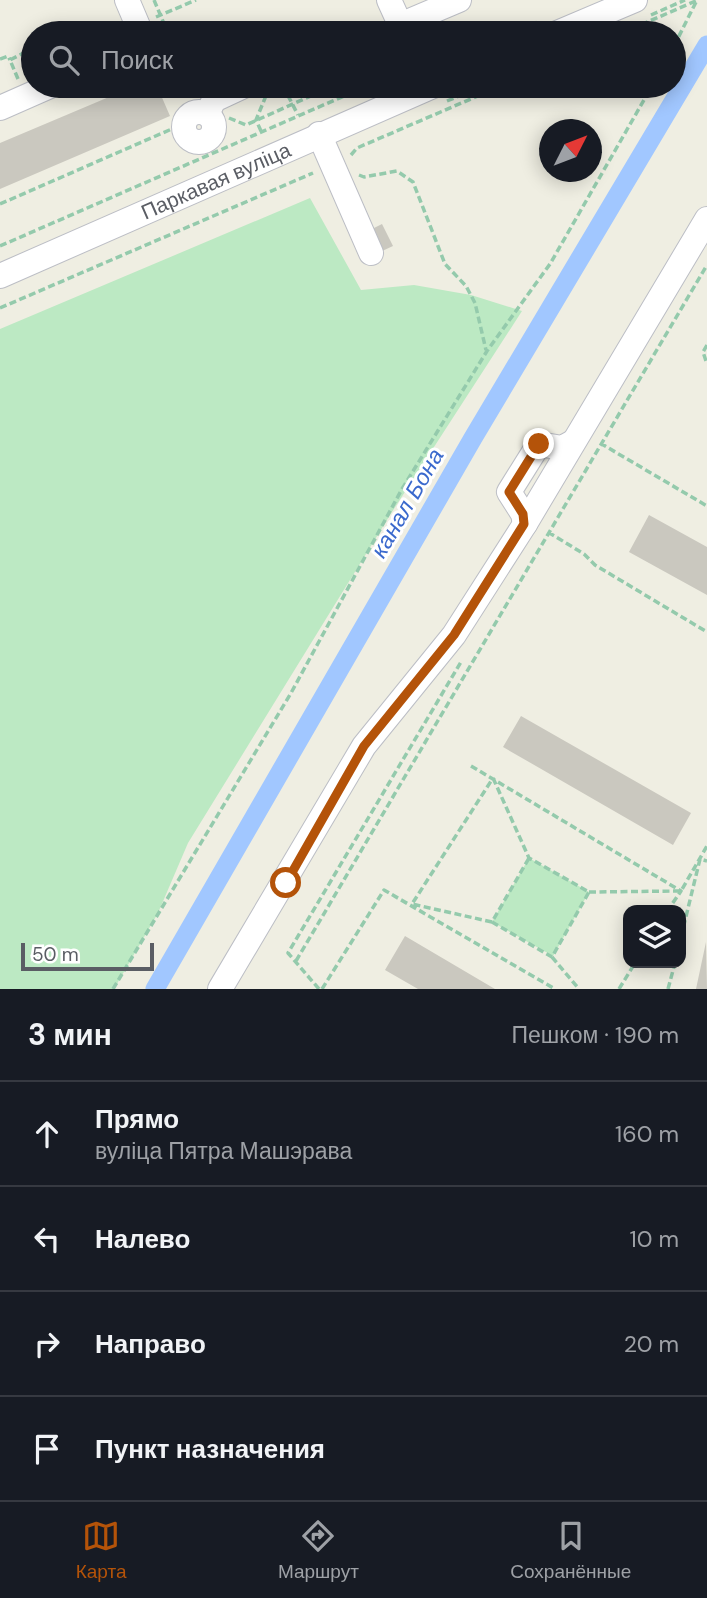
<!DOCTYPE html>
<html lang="ru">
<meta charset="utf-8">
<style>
body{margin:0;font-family:"DM Sans",sans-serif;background:#242831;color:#f1f3f6}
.controls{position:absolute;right:21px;bottom:21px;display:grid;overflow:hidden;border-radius:14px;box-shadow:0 4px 18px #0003}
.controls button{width:63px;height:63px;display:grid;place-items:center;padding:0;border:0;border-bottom:2px solid #363941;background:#171b24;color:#f1f3f6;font:35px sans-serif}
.compass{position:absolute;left:539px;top:119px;width:63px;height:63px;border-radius:50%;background:#171b24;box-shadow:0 4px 18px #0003;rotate:48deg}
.scale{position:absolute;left:21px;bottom:18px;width:133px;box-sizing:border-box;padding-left:7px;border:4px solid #5a5d64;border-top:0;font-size:19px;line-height:24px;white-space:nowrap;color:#5a5d64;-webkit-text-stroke:5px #fff;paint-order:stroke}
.stop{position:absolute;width:21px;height:21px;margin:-16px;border:5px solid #b45309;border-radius:50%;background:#fff}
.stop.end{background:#b45309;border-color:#fff;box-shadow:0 2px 7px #0008}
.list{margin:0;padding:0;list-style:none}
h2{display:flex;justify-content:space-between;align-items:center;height:91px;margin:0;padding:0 28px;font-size:30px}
h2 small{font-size:23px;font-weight:400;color:#9ea1a6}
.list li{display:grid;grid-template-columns:46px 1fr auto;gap:21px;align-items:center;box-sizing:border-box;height:105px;padding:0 28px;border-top:2px solid #363941}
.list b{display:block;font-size:26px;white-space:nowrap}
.list p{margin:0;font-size:23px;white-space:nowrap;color:#9ea1a6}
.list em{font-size:23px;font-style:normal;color:#9ea1a6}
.icon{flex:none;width:38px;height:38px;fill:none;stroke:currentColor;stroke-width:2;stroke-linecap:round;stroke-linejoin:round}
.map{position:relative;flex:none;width:707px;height:989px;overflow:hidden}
.search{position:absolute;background:#171b24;box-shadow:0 4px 18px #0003;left:21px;right:21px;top:21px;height:77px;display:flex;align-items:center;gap:18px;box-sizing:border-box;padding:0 24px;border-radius:38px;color:#9ea1a6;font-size:26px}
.sheet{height:511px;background:#171b24}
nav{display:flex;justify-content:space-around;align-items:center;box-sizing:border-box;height:98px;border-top:2px solid #363941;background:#171b24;font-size:19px;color:#9ea1a6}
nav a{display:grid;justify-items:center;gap:4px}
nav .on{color:#b45309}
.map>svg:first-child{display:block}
.green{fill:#bce9c3}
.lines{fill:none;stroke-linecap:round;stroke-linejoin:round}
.canal{stroke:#a1c7ff;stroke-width:19}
.building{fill:#cac8bf}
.minor-casing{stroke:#bcbec5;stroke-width:26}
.path{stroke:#94caac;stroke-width:3.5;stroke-dasharray:7 3.5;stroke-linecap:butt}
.minor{stroke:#fff;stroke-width:24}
.route{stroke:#b45309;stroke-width:9}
.labels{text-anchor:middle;stroke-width:6;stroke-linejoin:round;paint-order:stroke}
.street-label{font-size:21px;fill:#5a5d64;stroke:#fff}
.water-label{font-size:23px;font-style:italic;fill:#3a69cd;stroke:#fff}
</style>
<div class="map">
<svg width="707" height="989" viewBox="0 0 707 989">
<rect width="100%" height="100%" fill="#efeee2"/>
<path class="green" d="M310,198L361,290L414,285L471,295L522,311L390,515L188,843L158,913L114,989H0V329Z
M529,858L589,892L553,956L492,922Z"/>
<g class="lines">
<path class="canal" d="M155,989L473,438L707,45"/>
</g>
<path class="building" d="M135,86H157L170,116L0,189V143Z
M382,224L393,246L380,252L370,230Z
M649,515L707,547V595L629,552Z
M521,716L691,813L673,845L503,747Z
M405,936L495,989H418L385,970Z
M706,942L707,989H696Z"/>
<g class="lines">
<g class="minor-casing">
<g id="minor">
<path d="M127,0L141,33"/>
<path d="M389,0L404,33"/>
<path d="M400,25L459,0"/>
<path d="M557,33L635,0"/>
<path d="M0,108L50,86"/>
<circle cx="199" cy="127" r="15"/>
<path d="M207,114L214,100L244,86"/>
<path d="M319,134L371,253"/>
<path id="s1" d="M0,276L433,86"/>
<path d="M525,524L523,514L509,492L539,444L562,448L573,442"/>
<path d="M220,989L364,746L454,635L525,524L707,219"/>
</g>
</g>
<path class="path" d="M154,0L168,33
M651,15L685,0
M156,17L196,0
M511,33L540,21
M622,33L698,0
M674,46L696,2
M0,59L8,56L10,60
M18,79L10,60L33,48
M189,86L194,97
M283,86L298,115
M447,101L483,86
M229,118L246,125L333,86
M261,131L256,120L270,86
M351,155L357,148L501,86
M359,175L364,177L397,171L413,182L445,264L466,286L475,303L486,350
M0,204L174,128L187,109
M0,246L367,86
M0,308L313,173
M707,345L703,352L707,364
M600,443L707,506
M548,532L584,554L595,565L707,632
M471,766L681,891L668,910
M493,778L529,858L589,892L552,957L492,922L529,858
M589,892L681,891L707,846
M492,922L412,904L493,778
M681,937L700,859L707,861
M552,957L579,989
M296,961L707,265
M113,989L291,693L402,489L487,351L550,264L652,86
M319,989L288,953L461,662
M322,989L384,890L555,989
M619,989L635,963
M668,989L675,963"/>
<use href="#minor" class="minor"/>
</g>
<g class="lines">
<path class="route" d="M286,883L364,746L454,635L524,524L523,514L509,492L539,444"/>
</g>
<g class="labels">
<g class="street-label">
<text dy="7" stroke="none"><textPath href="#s1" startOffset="236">Паркавая вуліца</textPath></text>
</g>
<g class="water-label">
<text transform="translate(407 503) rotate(-60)" y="8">канал Бона</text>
</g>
</g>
</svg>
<div class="controls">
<button><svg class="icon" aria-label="layers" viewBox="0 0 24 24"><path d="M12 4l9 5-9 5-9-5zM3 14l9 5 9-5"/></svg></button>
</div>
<svg class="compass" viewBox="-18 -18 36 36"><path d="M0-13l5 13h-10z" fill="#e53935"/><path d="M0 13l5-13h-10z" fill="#9ea1a6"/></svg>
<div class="scale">50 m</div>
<div class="stop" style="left:286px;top:883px"></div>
<div class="stop end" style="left:539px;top:444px"></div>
<div class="search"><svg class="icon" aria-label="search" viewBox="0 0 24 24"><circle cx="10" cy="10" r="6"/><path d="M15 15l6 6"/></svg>Поиск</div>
</div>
<section class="sheet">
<h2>3 мин<small>Пешком · 190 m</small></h2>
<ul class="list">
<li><svg class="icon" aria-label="ahead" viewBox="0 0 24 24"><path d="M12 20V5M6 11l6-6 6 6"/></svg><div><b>Прямо</b><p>вуліца Пятра Машэрава</p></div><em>160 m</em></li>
<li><svg class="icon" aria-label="left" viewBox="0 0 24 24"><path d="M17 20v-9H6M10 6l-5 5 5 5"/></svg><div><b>Налево</b></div><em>10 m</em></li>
<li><svg class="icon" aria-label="right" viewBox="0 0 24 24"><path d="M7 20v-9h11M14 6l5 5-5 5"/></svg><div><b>Направо</b></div><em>20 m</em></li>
<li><svg class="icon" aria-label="arrive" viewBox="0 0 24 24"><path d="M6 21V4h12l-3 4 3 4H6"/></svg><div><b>Пункт назначения</b></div></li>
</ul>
</section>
<nav>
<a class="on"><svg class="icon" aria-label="map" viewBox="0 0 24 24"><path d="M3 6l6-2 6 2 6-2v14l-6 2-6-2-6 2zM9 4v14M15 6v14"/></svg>Карта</a>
<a><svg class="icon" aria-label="directions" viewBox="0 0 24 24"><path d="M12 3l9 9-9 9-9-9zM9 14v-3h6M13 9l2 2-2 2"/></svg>Маршрут</a>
<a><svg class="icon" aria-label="saved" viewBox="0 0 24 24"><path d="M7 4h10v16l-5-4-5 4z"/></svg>Сохранённые</a>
</nav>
